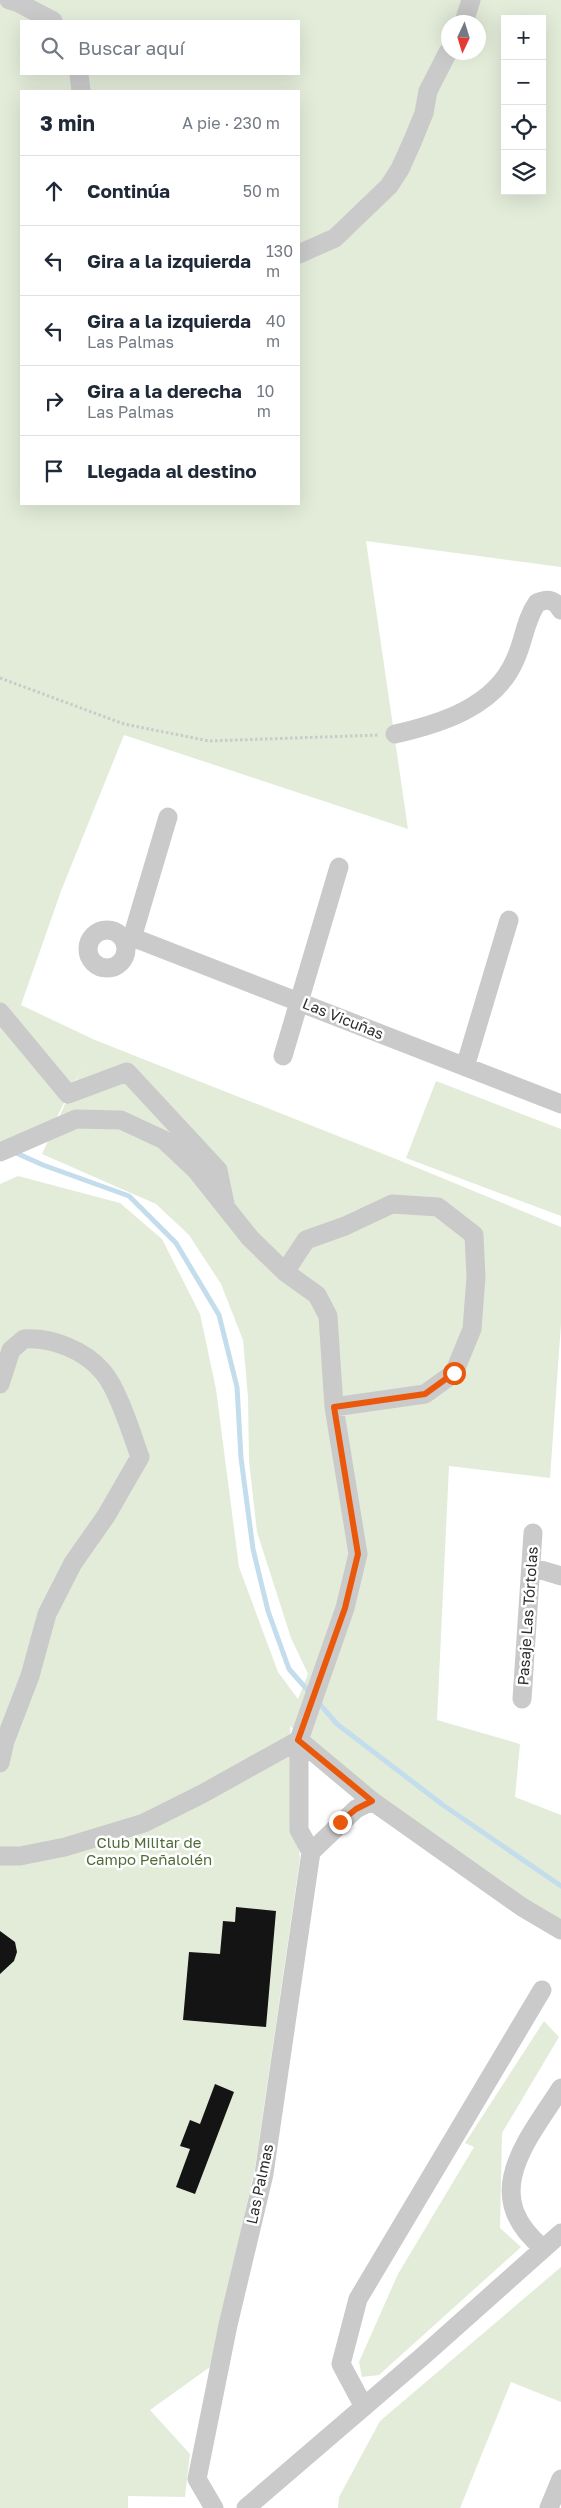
<!DOCTYPE html>
<html lang="es">
<meta charset="utf-8">
<style>
body{margin:0;font-family:"Golos Text",sans-serif;background:#f2f2f3;color:#1f2937}
.controls{position:absolute;right:15px;top:15px;display:grid;overflow:hidden;border-radius:0px;box-shadow:0 5px 20px #0002}
.controls button{width:45px;height:45px;display:grid;place-items:center;padding:0;border:0;border-bottom:1px solid #e0e1e3;background:#fff;color:#1f2937;font:25px sans-serif}
.compass{position:absolute;left:441px;top:15px;width:45px;height:45px;border-radius:50%;background:#fff;box-shadow:0 5px 20px #0002;rotate:184deg}
.stop{position:absolute;width:15px;height:15px;margin:-11px;border:4px solid #ea580c;border-radius:50%;background:#fff}
.stop.end{background:#ea580c;border-color:#fff;box-shadow:0 1px 5px #0008}
.list{margin:0;padding:0;list-style:none}
h2{display:flex;justify-content:space-between;align-items:center;height:65px;margin:0;padding:0 20px;font-size:21px}
h2 small{font-size:16px;font-weight:400;color:#747a83}
.list li{display:grid;grid-template-columns:32px 1fr auto;gap:15px;align-items:center;box-sizing:border-box;height:70px;padding:0 20px;border-top:1px solid #e0e1e3}
.list b{display:block;font-size:19px;white-space:nowrap}
.list p{margin:0;font-size:16px;white-space:nowrap;color:#747a83}
.list em{font-size:16px;font-style:normal;color:#747a83}
.icon{flex:none;width:28px;height:28px;fill:none;stroke:currentColor;stroke-width:2;stroke-linecap:round;stroke-linejoin:round}
.map{position:relative;flex:none;width:561px;height:2508px;overflow:hidden}
.search{position:absolute;background:#fff;box-shadow:0 5px 20px #0002;left:20px;top:20px;width:280px;height:55px;display:flex;align-items:center;gap:12px;box-sizing:border-box;padding:0 18px;border-radius:0px;color:#747a83;font-size:19px}
.panel{position:absolute;background:#fff;box-shadow:0 5px 20px #0002;left:20px;top:90px;width:280px;height:415px;border-radius:0px}
.map>svg:first-child{display:block}
.green{fill:#e3ecd9;fill-rule:evenodd}
.lines{fill:none;stroke-linecap:round;stroke-linejoin:round}
.stream{stroke:#c4dded;stroke-width:5}
.building{fill:#141414}
.path{stroke:#cacaca;stroke-width:3;stroke-dasharray:2.5 2.5;stroke-linecap:butt}
.minor{stroke:#cacaca;stroke-width:19}
.route{stroke:#ea580c;stroke-width:6}
.labels{text-anchor:middle;stroke-width:5;stroke-linejoin:round;paint-order:stroke}
.street-label{font-size:15px;fill:#2d2d2d;stroke:#fff}
.park-label{font-size:15px;fill:#506b38;stroke:#fff}
</style>
<div class="map">
<svg width="561" height="2508" viewBox="0 0 561 2508">
<rect width="100%" height="100%" fill="#fff"/>
<path class="green" d="M0,0H561V567L366,541L408,829L124,735L61,891L21,1005L95,1040L396,1159L561,1227V1324L550,1478L449,1466L437,1720L520,1744L515,1797L561,1815V1926L382,1806L290,1726L300,1859L255,2168L210,2367L150,2410L190,2454L185,2497L128,2496V2508H0V1184L18,1176L120,1203L162,1239L200,1314L216,1389L239,1567L278,1672L298,1699L308,1674L291,1638L257,1532L249,1461L248,1397L243,1340L221,1284L189,1235L156,1204L42,1154L82,1067L55,1121L0,1146ZM505,19H542V191H505ZM21,21H299V74H21ZM448,22H478V52H448ZM21,91H299V504H21Z
M436,1081L561,1129V1216L406,1158Z
M544,2021L559,2037L502,2133L500,2228L521,2247L379,2375L362,2377L359,2362L398,2274L474,2147L465,2143Z
M561,2267V2402L511,2382L460,2508H338L339,2497L380,2421Z"/>
<g class="lines">
<path class="stream" d="M14,1152L43,1165L129,1196L176,1243L219,1315L237,1387L241,1458L253,1549L268,1611L289,1669L311,1694
M318,1702L337,1724L443,1805L561,1886"/>
</g>
<path class="building" d="M236,1907L276,1911L266,2027L183,2020L189,1952L220,1954L223,1921L235,1922Z
M0,1931L15,1942L17,1952L14,1961L0,1974Z
M215,2084L234,2092L195,2194L176,2187L190,2149L180,2146L190,2120L200,2124Z"/>
<g class="lines">
<path class="path" d="M0,678L124,724L209,741L379,735"/>
<path class="minor" d="M9,0L19,3L53,21
M464,22L471,0
M79,74L81,91
M299,254L335,238L389,186L400,169L413,140L424,113L428,91L448,52
M395,734C440,724 495,707 515,660C524,641 525,620 537,603C548,598 555,600 561,610
M88 949a19 19 0 1 1 38 0a19 19 0 1 1-38 0Z
M132,938L168,817
M124,940L132,938L142,941L561,1104
M0,1012L68,1094L127,1072L218,1170L225,1204
M283,1056L339,867
M465,1067L509,920
M0,1152L76,1119L121,1120L164,1140L196,1170L250,1238L285,1272L317,1295L328,1316L334,1407L358,1554L345,1608L299,1740V1830L311,1852
M285,1272L306,1240L345,1226L392,1204L438,1207L474,1235L476,1277L472,1329L454,1373L425,1394L334,1407
M0,1384L11,1350L24,1339C51,1337 85,1350 103,1372C118,1389 132,1435 140,1457L106,1516L73,1563L47,1614L30,1676L5,1741L0,1763
M531,1567L561,1576
M522,1699L533,1533
M299,1740L372,1801L522,1907L561,1930
M0,1856H20L65,1847L144,1823L202,1794L299,1740
M543,2248C478,2195 527,2141 561,2088
M364,2407L341,2364L358,2299L542,1990
M214,2508L197,2479L228,2325L264,2174L311,1852L356,1809L372,1801
M246,2508L423,2356L561,2233
M549,2508L561,2479"/>
</g>
<g class="lines">
<path class="route" d="M340,1822L356,1809L372,1801L298,1740L345,1608L358,1554L334,1407L425,1394L454,1373"/>
</g>
<g class="labels">
<g class="street-label">
<text transform="translate(343 1019) rotate(22)" y="5">Las Vicuñas</text>
<text transform="translate(528 1616) rotate(-86)" y="5">Pasaje Las Tórtolas</text>
<text transform="translate(260 2184) rotate(-78)" y="5">Las Palmas</text>
</g>
<g class="park-label">
<text x="149" y="1848">Club Militar de<tspan x="149" dy="17">Campo Peñalolén</tspan></text>
</g>
</g>
</svg>
<div class="controls">
<button>+</button>
<button>−</button>
<button><svg class="icon" aria-label="locate" viewBox="0 0 24 24"><circle cx="12" cy="12" r="6"/><path d="M12 2v4M12 18v4M2 12h4M18 12h4"/></svg></button>
<button><svg class="icon" aria-label="layers" viewBox="0 0 24 24"><path d="M12 4l9 5-9 5-9-5zM3 14l9 5 9-5"/></svg></button>
</div>
<svg class="compass" viewBox="-18 -18 36 36"><path d="M0-13l5 13h-10z" fill="#e53935"/><path d="M0 13l5-13h-10z" fill="#747a83"/></svg>
<div class="stop" style="left:454px;top:1373px"></div>
<div class="stop end" style="left:340px;top:1822px"></div>
<div class="search"><svg class="icon" aria-label="search" viewBox="0 0 24 24"><circle cx="10" cy="10" r="6"/><path d="M15 15l6 6"/></svg>Buscar aquí</div>
<section class="panel">
<h2>3 min<small>A pie · 230 m</small></h2>
<ul class="list">
<li><svg class="icon" aria-label="ahead" viewBox="0 0 24 24"><path d="M12 20V5M6 11l6-6 6 6"/></svg><div><b>Continúa</b></div><em>50 m</em></li>
<li><svg class="icon" aria-label="left" viewBox="0 0 24 24"><path d="M17 20v-9H6M10 6l-5 5 5 5"/></svg><div><b>Gira a la izquierda</b></div><em>130 m</em></li>
<li><svg class="icon" aria-label="left" viewBox="0 0 24 24"><path d="M17 20v-9H6M10 6l-5 5 5 5"/></svg><div><b>Gira a la izquierda</b><p>Las Palmas</p></div><em>40 m</em></li>
<li><svg class="icon" aria-label="right" viewBox="0 0 24 24"><path d="M7 20v-9h11M14 6l5 5-5 5"/></svg><div><b>Gira a la derecha</b><p>Las Palmas</p></div><em>10 m</em></li>
<li><svg class="icon" aria-label="arrive" viewBox="0 0 24 24"><path d="M6 21V4h12l-3 4 3 4H6"/></svg><div><b>Llegada al destino</b></div></li>
</ul>
</section>
</div>
